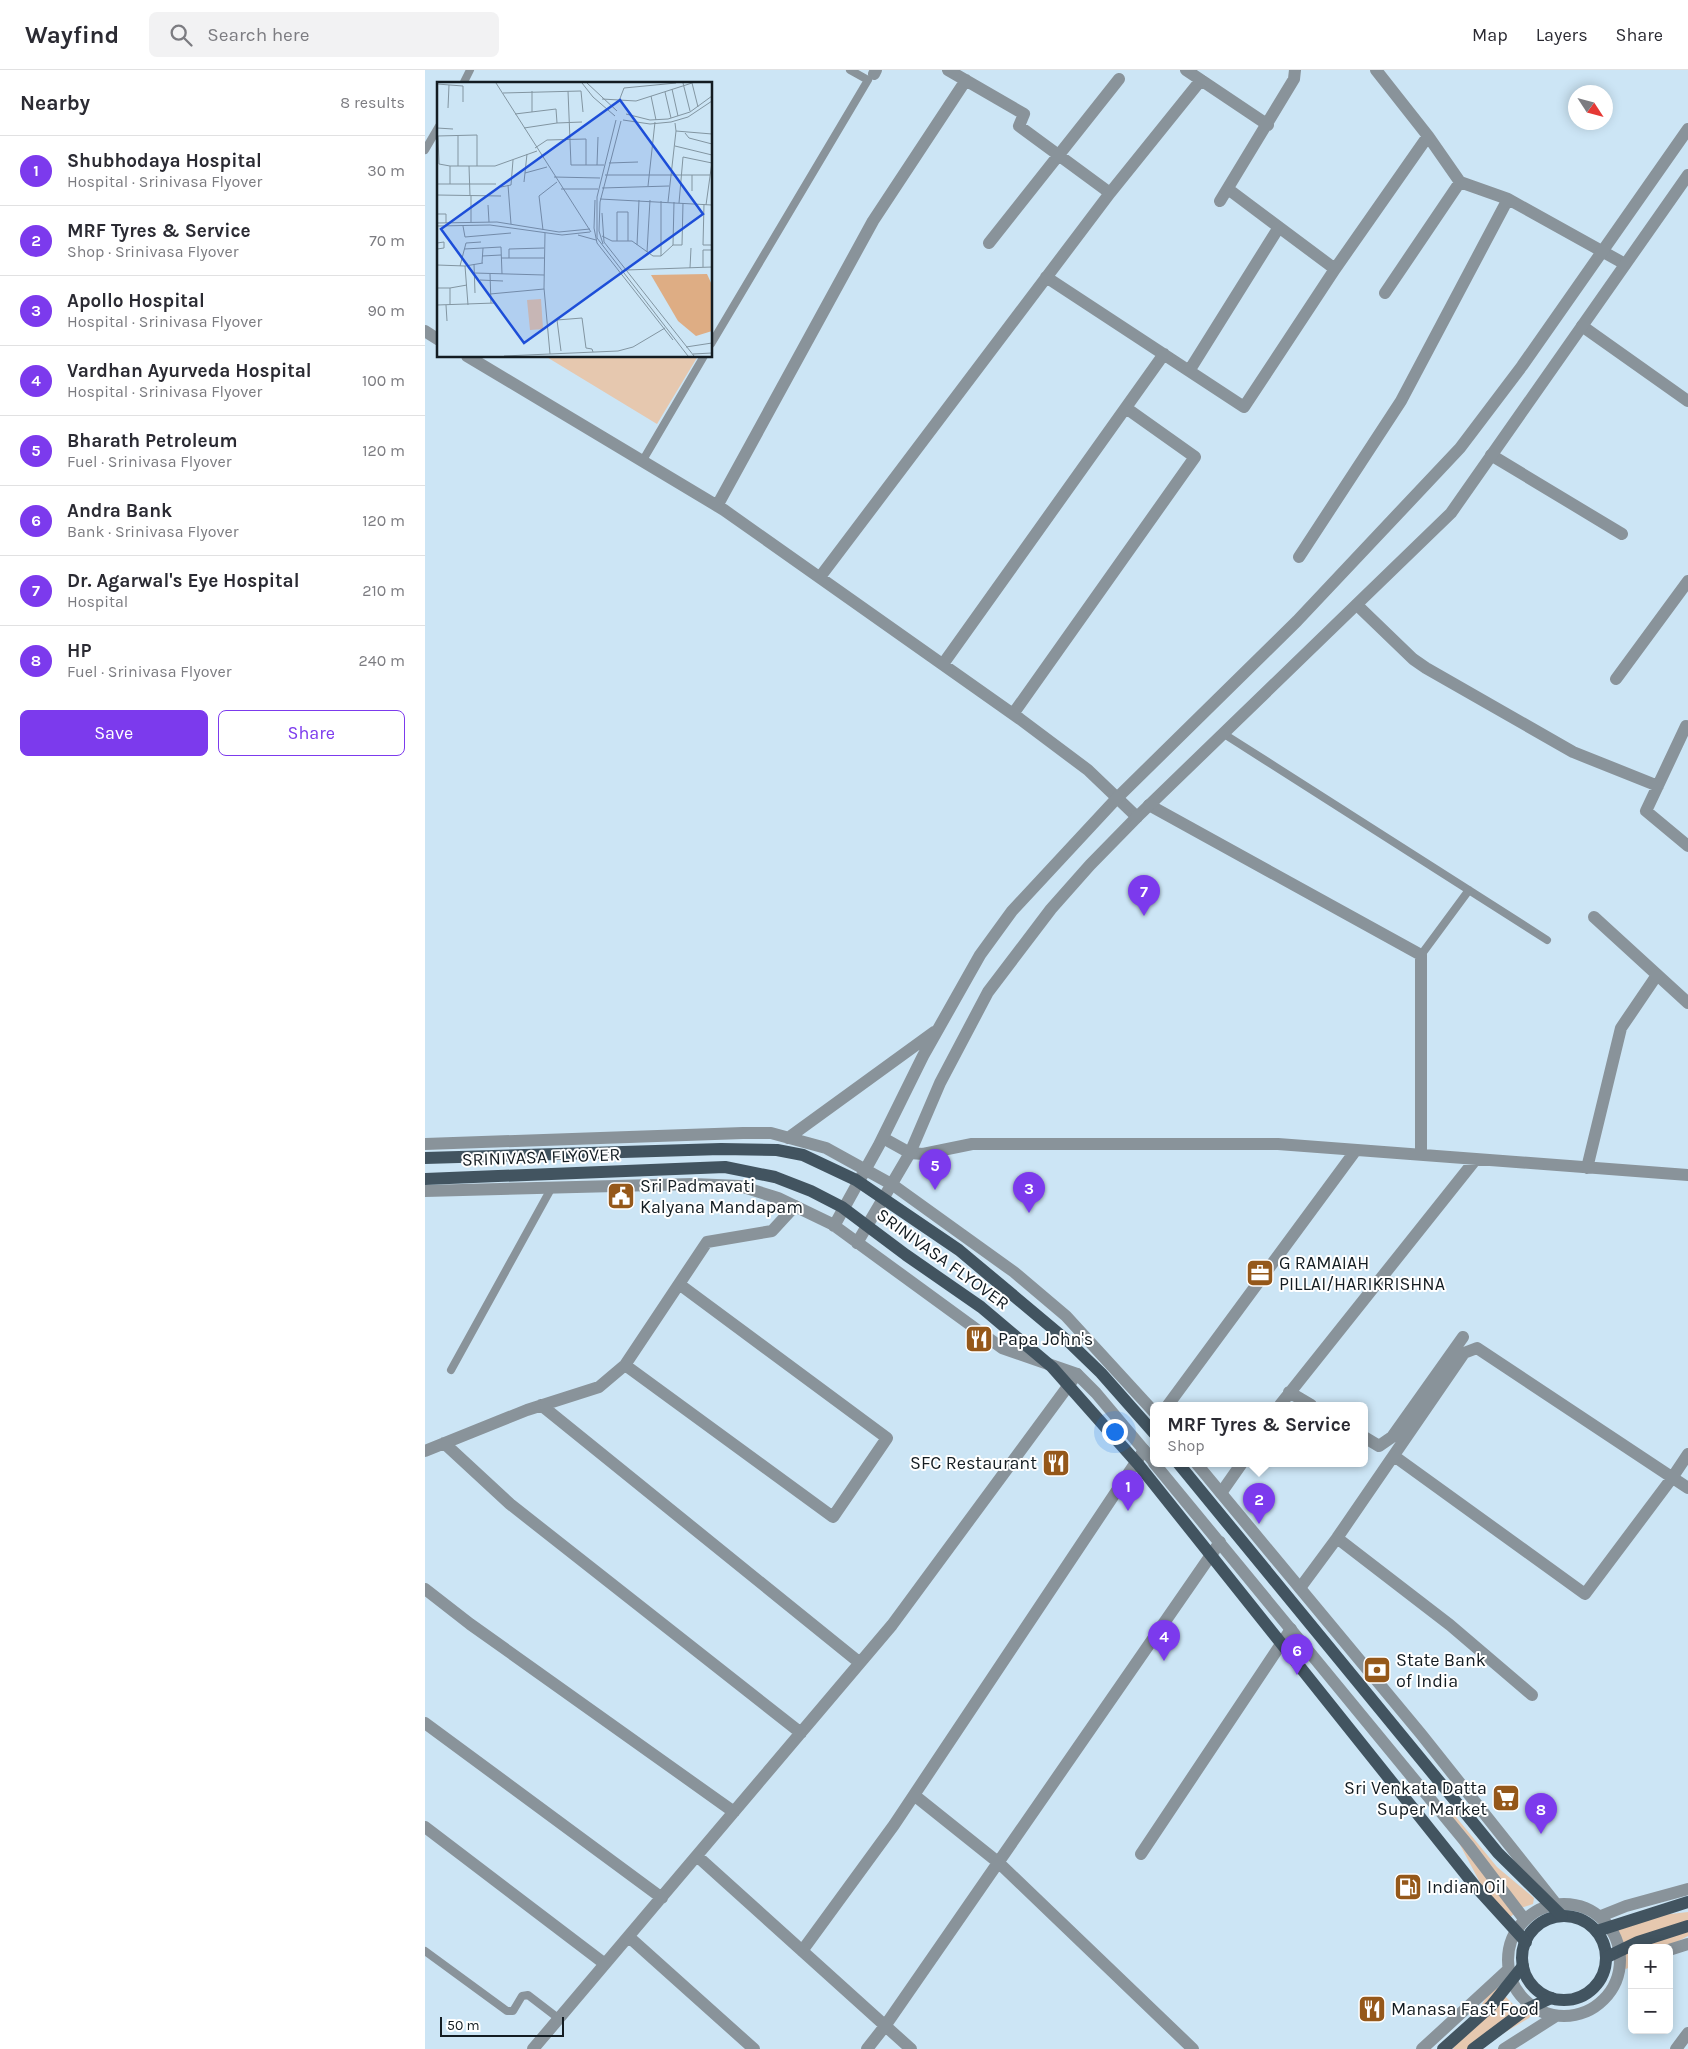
<!DOCTYPE html>
<meta charset="utf-8">
<style>
body{margin:0;font-family:Karla,sans-serif;background:#f2f2f3;color:#2b2b33}
.controls{position:absolute;right:15px;bottom:15px;display:grid;overflow:hidden;border-radius:8px;box-shadow:0 2px 12px #0003}
.controls button{width:45px;height:45px;display:grid;place-items:center;padding:0;border:0;border-bottom:1px solid #e1e1e2;background:#fff;color:#2b2b33;font:25px sans-serif}
.compass{position:absolute;left:1143px;top:15px;width:45px;height:45px;border-radius:50%;background:#fff;box-shadow:0 2px 12px #0003;rotate:126deg}
.scale{position:absolute;left:15px;bottom:12px;width:124px;box-sizing:border-box;padding-left:5px;border:2px solid #131c22;border-top:0;font-size:14px;line-height:18px;white-space:nowrap;color:#131c22;-webkit-text-stroke:4px #fff;paint-order:stroke}
.you{position:absolute;left:689px;top:1361px;width:18px;height:18px;margin:-12px;border:4px solid #fff;border-radius:50%;background:#1a73e8;box-shadow:0 0 0 8px #1a73e833}
.badge{display:grid;place-items:center;width:32px;height:32px;border-radius:50%;background:#7c3aed;color:#fff;font-size:16px;font-weight:700}
.pin{position:absolute;translate:-50% -41px;filter:drop-shadow(0 1px 2px #0008)}
.pin::after{content:'';position:absolute;top:26px;width:18px;height:15px;background:inherit;clip-path:polygon(0 0,100% 0,50% 100%)}
.popup{position:absolute;left:725px;top:1332px;width:218px;height:65px;box-sizing:border-box;display:grid;place-content:center;border-radius:8px;background:#fff;filter:drop-shadow(0 1px 4px #0005);font-size:16px;white-space:nowrap;color:#7c7c81}
.popup b{font-size:19px;color:#2b2b33}
.popup::after{content:'';position:absolute;left:50%;top:100%;margin-left:-10px;border:10px solid transparent;border-top-color:#fff}
.list{margin:0;padding:0;list-style:none}
h2{display:flex;justify-content:space-between;align-items:center;height:65px;margin:0;padding:0 20px;font-size:21px}
h2 small{font-size:16px;font-weight:400;color:#7c7c81}
.list li{display:grid;grid-template-columns:32px 1fr auto;gap:15px;align-items:center;box-sizing:border-box;height:70px;padding:0 20px;border-top:1px solid #e1e1e2}
.list b{display:block;font-size:19px;white-space:nowrap}
.list p{margin:0;font-size:16px;white-space:nowrap;color:#7c7c81}
.list em{font-size:16px;font-style:normal;color:#7c7c81}
.actions{display:flex;gap:10px;padding:15px 20px}
.actions a{flex:1;padding:11px 0;border:1px solid #7c3aed;border-radius:8px;text-align:center;font-size:18px;color:#7c3aed}
.actions .main{background:#7c3aed;color:#fff}
.icon{flex:none;width:28px;height:28px;fill:none;stroke:currentColor;stroke-width:2;stroke-linecap:round;stroke-linejoin:round}
.map{position:relative;flex:none;width:1263px;height:1979px;overflow:hidden}
header{display:flex;align-items:center;gap:30px;box-sizing:border-box;height:70px;padding:0 25px;background:#fff;border-bottom:1px solid #e1e1e2}
header strong{font-size:24px}
nav{display:flex;gap:28px;margin-inline-start:auto;font-size:18px}
.search{width:350px;height:45px;background:#f2f2f3;display:flex;align-items:center;gap:12px;box-sizing:border-box;padding:0 18px;border-radius:8px;color:#7c7c81;font-size:19px}
main{display:flex}
aside{flex:1;background:#fff}
.map>svg:first-child{display:block}
.green{fill:#e6c8af}
.lines{fill:none;stroke-linecap:round;stroke-linejoin:round}
.service{stroke:#89939a;stroke-width:8}
.minor{stroke:#89939a;stroke-width:12}
.tertiary{stroke:#89939a;stroke-width:12}
.primary{stroke:#425460;stroke-width:12}
.primary-bridge{stroke:#425460;stroke-width:12}
.labels{text-anchor:middle;stroke-width:4;stroke-linejoin:round;paint-order:stroke}
.street-label{font-size:18px;fill:#131c22;stroke:#fff}
.poi-label{font-size:18px;fill:#131c22;stroke:#fff;text-anchor:start}
.inset-road{fill:none;stroke:#8295a1;stroke-width:1}
.view{fill:#1d4ed8;fill-opacity:0.15;stroke:#1d4ed8;stroke-width:2.5}
.inset-edge{fill:none;stroke:#131c22;stroke-width:2.5}
</style>
<header>
<strong>Wayfind</strong>
<div class="search"><svg class="icon" aria-label="search" viewBox="0 0 24 24"><circle cx="10" cy="10" r="6"/><path d="M15 15l6 6"/></svg>Search here</div>
<nav><a>Map</a><a>Layers</a><a>Share</a></nav>
</header>
<main>
<aside>
<h2>Nearby<small>8 results</small></h2>
<ul class="list">
<li><span class="badge">1</span><div><b>Shubhodaya Hospital</b><p>Hospital · Srinivasa Flyover</p></div><em>30 m</em></li>
<li><span class="badge">2</span><div><b>MRF Tyres &amp; Service</b><p>Shop · Srinivasa Flyover</p></div><em>70 m</em></li>
<li><span class="badge">3</span><div><b>Apollo Hospital</b><p>Hospital · Srinivasa Flyover</p></div><em>90 m</em></li>
<li><span class="badge">4</span><div><b>Vardhan Ayurveda Hospital</b><p>Hospital · Srinivasa Flyover</p></div><em>100 m</em></li>
<li><span class="badge">5</span><div><b>Bharath Petroleum</b><p>Fuel · Srinivasa Flyover</p></div><em>120 m</em></li>
<li><span class="badge">6</span><div><b>Andra Bank</b><p>Bank · Srinivasa Flyover</p></div><em>120 m</em></li>
<li><span class="badge">7</span><div><b>Dr. Agarwal's Eye Hospital</b><p>Hospital</p></div><em>210 m</em></li>
<li><span class="badge">8</span><div><b>HP</b><p>Fuel · Srinivasa Flyover</p></div><em>240 m</em></li>
</ul>
<div class="actions"><a class="main">Save</a><a>Share</a></div>
</aside>
<div class="map">
<svg width="1263" height="1979" viewBox="0 0 1263 1979">
<rect width="100%" height="100%" fill="#cce5f5"/>
<path class="green" d="M120,286H273L232,354Z
M1022,1736L1072,1797L1109,1828L1108,1834L1096,1838L1077,1854L1016,1739Z
M1263,1842V1866L1240,1878H1207V1896L1201,1899L1194,1896L1195,1880L1185,1851Z
M1071,1916C1083,1929 1089,1938 1106,1945L1104,1948L1052,1979H1028L1068,1917Z"/>
<g class="lines">
<path class="service" d="M38,14L45,0
M0,80L14,56
M286,274L443,10L425,0
M218,390L279,286
M799,664L1122,870
M996,885L1044,820
M26,1300L127,1117
M0,1881L82,1941H88L97,1926L103,1925L133,1948"/>
<path class="minor" d="M523,0L599,44L594,56L685,123
M761,0L843,55
M951,0L1003,66L1035,112L960,223
M449,4L451,0
M1035,112L1083,129
M795,131L869,9L870,0
M564,173L694,9
M910,199L1003,66
M621,207L819,337L910,199L803,119
M1157,256L1263,331
M0,261L14,270
M42,286L299,440L595,649L663,700L712,747
M764,301L854,157
M1066,385L1197,464
M292,436L448,151L541,10
M874,487L976,331L1083,129L1200,194
M395,507L685,123L776,10
M932,535L988,589L1001,598L1148,682L1233,716
M518,594L739,284
M1191,609L1263,511
M588,644L770,387L701,338
M1261,656L1221,741L1263,776
M724,735L996,885V1085
M1169,847L1263,933
M458,1068L485,1083L498,1084L547,1074H853L1263,1105
M1162,1098L1196,958L1232,905
M200,1295L408,1447L462,1368L254,1214
M864,1322L886,1335
M116,1335L435,1593
M743,1335L931,1080
M855,1335L1051,1089
M939,1367L954,1376L967,1367L1038,1267
M19,1373L85,1434L376,1663
M0,1381L102,1340L174,1317L200,1295L282,1172L347,1161L370,1136
M969,1386L1160,1524L1247,1408L1263,1384
M796,1423L817,1393
M912,1468L1025,1555L1107,1625
M875,1518L912,1468L1039,1283L1052,1278L1263,1418
M0,1519L45,1554L309,1742
M0,1653L237,1828
M489,1725L574,1793L768,1979
M0,1757L180,1894
M716,1784L866,1559
M272,1786L486,1979
M204,1867L329,1979
M377,1881L469,1755L719,1380
M108,1979L467,1555L652,1304
M442,1979L460,1956L795,1472
M1251,1979L1263,1963"/>
<path class="tertiary" d="M363,1068L509,962
M0,1074L318,1063H346L401,1078L468,1115L589,1202L641,1246L729,1342
M0,1121L268,1114L315,1116L353,1128L407,1154L577,1278L652,1304L671,1323L729,1392
M409,1156L454,1075L498,986L555,885L587,841L692,728L872,551L1035,378L1097,296L1263,59
M432,1173L485,1083L515,1013L563,922L626,839L665,795L712,747L1026,443L1263,105
M729,1393L1043,1775L1100,1850
M771,1393L996,1664L1131,1834
M1083 1890a56 56 0 1 1 112 0a56 56 0 1 1-112 0Z
M1176,1846L1201,1836L1263,1819
M1244,1880L1263,1874
M997,1979L1084,1899
M1079,1979L1131,1946"/>
<path class="primary" d="M1097 1888a42 42 0 1 1 84 0a42 42 0 1 1-84 0Z"/>
<path class="primary-bridge" d="M0,1088L296,1079L352,1080L378,1085L431,1110L534,1180L645,1273L676,1303L729,1363
M0,1109L300,1097L350,1107L386,1121L417,1137L481,1185L556,1237L627,1297L713,1394L1050,1816L1101,1872
M753,1393L1073,1783L1137,1846
M1172,1861L1263,1832
M1182,1887L1213,1872L1263,1856
M1018,1979L1066,1936L1098,1896
M1048,1979L1100,1940L1126,1928"/>
</g>
<defs>
<g id="civic-square" transform="scale(1.4375)"><rect x="-9" y="-9" width="18" height="18" rx="4" fill="#95581a" stroke="#fff"/><path d="M-.6-6.5H3V-4.5H.6V-3L4-1V1h2V6H-6V1h2V-1L-.6-3ZM-1.2 2.5V6h2.4V2.5Z" fill="#fff"/></g>
<g id="office-square" transform="scale(1.4375)"><rect x="-9" y="-9" width="18" height="18" rx="4" fill="#95581a" stroke="#fff"/><path d="M-6-3h4V-5.5h4V-3h4V5H-6ZM-1-4.5V-3h2v-1.5ZM-6 0V1H6V0Z" fill="#fff"/></g>
<g id="restaurant-square" transform="scale(1.4375)"><rect x="-9" y="-9" width="18" height="18" rx="4" fill="#95581a" stroke="#fff"/><path d="M-5-6h1v4h1v-4h1v4h1v-4h1v5L-1.5 .5V6h-2V.5L-5-1ZM5-6V6H3V1.5H1.5Q1.5-4 5-6Z" fill="#fff"/></g>
<g id="bank-square" transform="scale(1.4375)"><rect x="-9" y="-9" width="18" height="18" rx="4" fill="#95581a" stroke="#fff"/><path d="M-6-4H6V4H-6ZM0-2.3a2.3 2.3 0 1 0 0 4.6a2.3 2.3 0 1 0 0-4.6Z" fill="#fff"/></g>
<g id="supermarket-square" transform="scale(1.4375)"><rect x="-9" y="-9" width="18" height="18" rx="4" fill="#95581a" stroke="#fff"/><path d="M-6-5.5h2.5l.6 2H6L4.5 2H-2.5L-4.4-4H-6ZM-1.5 3.2a1.3 1.3 0 1 0 .1 0ZM3 3.2a1.3 1.3 0 1 0 .1 0Z" fill="#fff"/></g>
<g id="fuel-square" transform="scale(1.4375)"><rect x="-9" y="-9" width="18" height="18" rx="4" fill="#95581a" stroke="#fff"/><path d="M-5.5-6h7V0h2V4h1.3V-2.5L3-4.5l.8-.8L6-3V5H2.5V1h-1V6h-7ZM-4.2-4.7v3.2H.2V-4.7Z" fill="#fff"/></g>
</defs>
<g fill-rule="evenodd">
<use href="#civic-square" x="196" y="1126"/>
<use href="#office-square" x="835" y="1203"/>
<use href="#restaurant-square" x="554" y="1269"/>
<use href="#restaurant-square" x="631" y="1393"/>
<use href="#bank-square" x="952" y="1600"/>
<use href="#supermarket-square" x="1081" y="1728"/>
<use href="#fuel-square" x="983" y="1817"/>
<use href="#restaurant-square" x="947" y="1939"/>
</g>
<g class="labels">
<g class="street-label">
<text transform="translate(116 1087) rotate(-2)" y="6">SRINIVASA FLYOVER</text>
<text transform="translate(518 1189) rotate(36)" y="6">SRINIVASA FLYOVER</text>
</g>
<g class="poi-label">
<text x="215" y="1122">Sri Padmavati<tspan x="215" dy="21">Kalyana Mandapam</tspan></text>
<text x="854" y="1199">G RAMAIAH<tspan x="854" dy="21">PILLAI/HARIKRISHNA</tspan></text>
<text x="573" y="1275">Papa John's</text>
<text x="612" y="1399" text-anchor="end">SFC Restaurant</text>
<text x="971" y="1596">State Bank<tspan x="971" dy="21">of India</tspan></text>
<text x="1062" y="1724" text-anchor="end">Sri Venkata Datta<tspan x="1062" dy="21">Super Market</tspan></text>
<text x="1002" y="1823">Indian Oil</text>
<text x="966" y="1945">Manasa Fast Food</text>
</g>
</g>
<g transform="translate(12 12)">
<rect width="275" height="275" fill="#cce5f5"/>
<path d="M104,217L106,247L93,248L90,218Z" fill="#e6c8af"/>
<path d="M270,192L275,203V249L259,254L241,239L214,193Z" fill="#dead84"/>
<path class="inset-road" d="M59,1L154,150M145,1L156,15L178,34M150,1L180,29M246,1L253,29M255,1L261,25M0,2L26,4V20M235,7L241,34M95,9V30M131,9L134,83H167M228,10L234,36M66,11L144,9L146,30M214,14L219,38M165,17L199,19L255,1M182,19L187,6L239,1M11,26L12,3M78,32L119,27L120,41L145,40M189,32L213,38L231,37L253,30L275,14M179,38L160,115V156L251,274M186,38L213,42L234,40L251,35L275,19M0,46L16,47M87,46L120,41M239,49L275,52M248,51L252,56L275,62M0,54L40,53V84M1,54L2,82L13,84M21,54V84M238,64L275,73M98,66L110,58L149,57V83M172,81L201,80M160,83L161,55M32,84H58L100,69M88,91L110,85M168,93H273M255,93V109M117,95L163,96M87,100L90,72M0,102H59M13,102V84H32L33,114M71,103L74,142M211,104L218,40M64,105L74,103L76,78M165,106L232,104M124,107H161M0,113L64,114M34,114V140M163,117L275,123M158,118L157,146L160,161L236,258M231,120L239,49L238,41M242,121L246,75L275,81M267,122L266,163H275M51,123L52,140M269,123L275,80M165,131L167,160L257,274M0,132H9V141M0,141L60,140L122,150L153,147M0,144L53,143L125,153L153,150M26,144L28,155L74,151M106,148L102,114L120,100M108,151L107,206L113,272M141,153L159,158M165,154L175,159H195L216,174H224V119M180,159V130H191V159M0,161L7,160V166L0,167M166,162L162,149L163,120L184,39M200,163L202,118M236,163L237,120M27,167L46,166M210,170L213,118M45,174L64,173M224,174L236,163H245L246,121M64,176H107M72,176V167L107,166M45,181L46,166L64,165L65,192M37,182L38,211M0,183L28,184L46,181M23,184L29,161L44,160M28,184L31,223M266,185V168H275M253,186L254,166M189,188L275,185M37,191L107,193M53,192L54,221M43,198L66,199M0,206H13V223M13,206L30,203M53,212L107,207M0,223L58,221M9,223L10,239M249,265L275,261M124,269L120,238L145,236L149,266L155,267L156,270M256,272L275,271M67,274L181,269L196,265L228,246"/>
<path class="view" d="M183,18L266,132L87,261L4,147Z"/>
<rect width="275" height="275" class="inset-edge"/>
</g>
</svg>
<div class="controls">
<button>+</button>
<button>−</button>
</div>
<svg class="compass" viewBox="-18 -18 36 36"><path d="M0-13l5 13h-10z" fill="#e53935"/><path d="M0 13l5-13h-10z" fill="#7c7c81"/></svg>
<div class="scale">50 m</div>
<div class="you"></div>
<div class="pin badge" style="left:703px;top:1441px">1</div>
<div class="pin badge" style="left:834px;top:1454px">2</div>
<div class="popup"><b>MRF Tyres &amp; Service</b>Shop</div>
<div class="pin badge" style="left:604px;top:1143px">3</div>
<div class="pin badge" style="left:739px;top:1591px">4</div>
<div class="pin badge" style="left:510px;top:1120px">5</div>
<div class="pin badge" style="left:872px;top:1605px">6</div>
<div class="pin badge" style="left:719px;top:846px">7</div>
<div class="pin badge" style="left:1116px;top:1764px">8</div>
</div>
</main>
